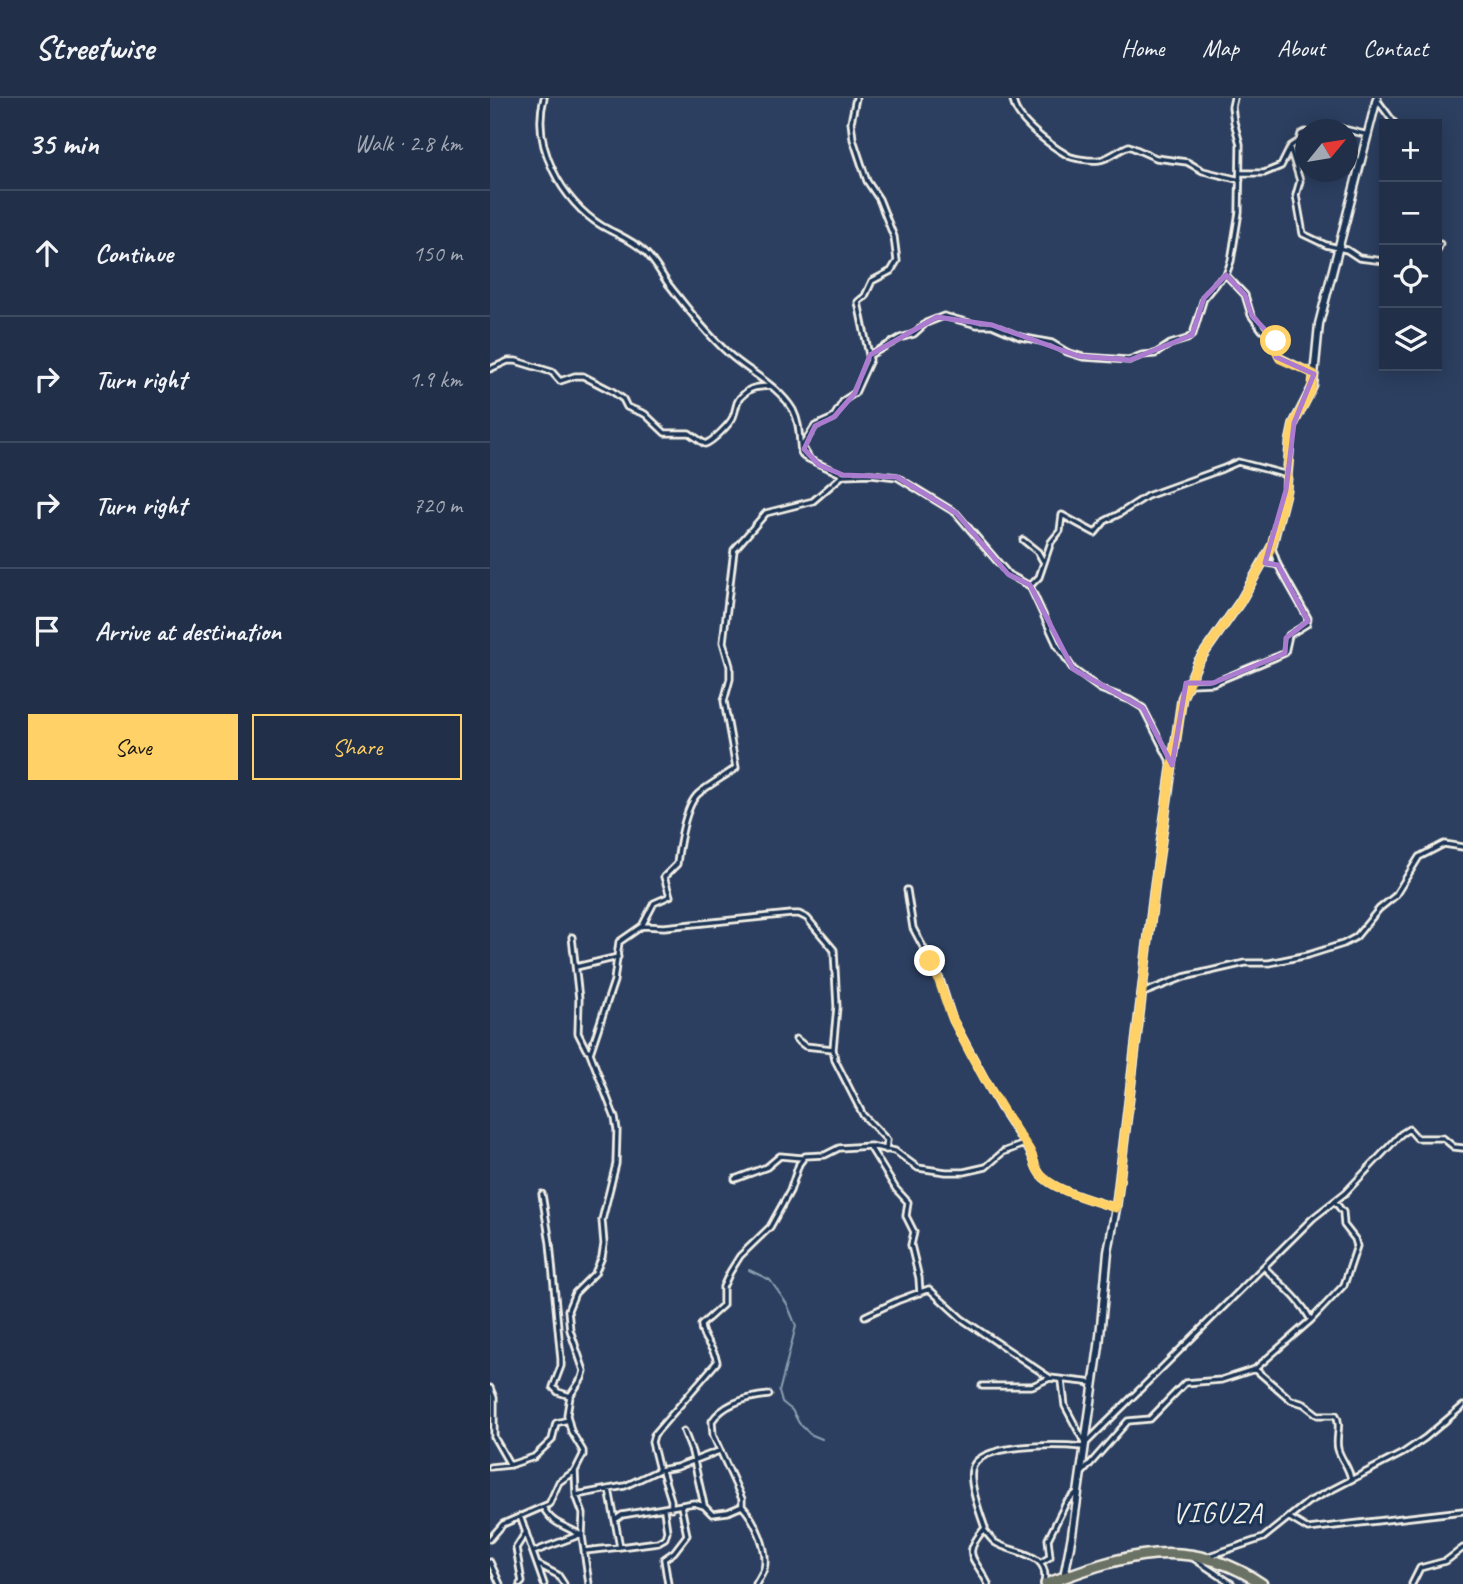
<!DOCTYPE html>
<meta charset="utf-8">
<style>
body{margin:0;font-family:Caveat,sans-serif;background:#2d3b52;color:#f1f3f6}
.controls{position:absolute;right:21px;top:21px;display:grid;overflow:hidden;border-radius:0px;box-shadow:0 4px 18px #0003}
.controls button{width:63px;height:63px;display:grid;place-items:center;padding:0;border:0;border-bottom:2px solid #3e4a60;background:#212f48;color:#f1f3f6;font:35px sans-serif}
.compass{position:absolute;left:805px;top:21px;width:63px;height:63px;border-radius:50%;background:#212f48;box-shadow:0 4px 18px #0003;rotate:60deg}
.stop{position:absolute;width:21px;height:21px;margin:-16px;border:5px solid #ffd166;border-radius:50%;background:#fff}
.stop.end{background:#ffd166;border-color:#fff;box-shadow:0 2px 7px #0008}
.list{margin:0;padding:0;list-style:none}
h2{display:flex;justify-content:space-between;align-items:center;height:91px;margin:0;padding:0 28px;font-size:30px}
h2 small{font-size:23px;font-weight:400;color:#a2a9b4}
.list li{display:grid;grid-template-columns:46px 1fr auto;gap:21px;align-items:center;box-sizing:border-box;height:126px;padding:0 28px;border-top:2px solid #3e4a60}
.list b{display:block;font-size:26px;white-space:nowrap}
.list em{font-size:23px;font-style:normal;color:#a2a9b4}
.actions{display:flex;gap:14px;padding:21px 28px}
.actions a{flex:1;padding:16px 0;border:2px solid #ffd166;border-radius:0px;text-align:center;font-size:24px;color:#ffd166}
.actions .main{background:#ffd166;color:#111}
.icon{flex:none;width:38px;height:38px;fill:none;stroke:currentColor;stroke-width:2;stroke-linecap:round;stroke-linejoin:round}
.map{position:relative;flex:none;width:973px;height:1486px;overflow:hidden}
header{display:flex;align-items:center;gap:42px;box-sizing:border-box;height:98px;padding:0 35px;background:#212f48;border-bottom:2px solid #3e4a60}
header strong{font-size:33px}
nav{display:flex;gap:38px;margin-inline-start:auto;font-size:24px}
main{display:flex}
aside{flex:1;background:#212f48}
.map>svg:first-child{display:block}
.lines{fill:none;stroke-linecap:round;stroke-linejoin:round}
.stream{stroke:#899faf;stroke-width:2}
.street-casing{stroke:#f4f1e8;stroke-width:9}
.secondary-casing{stroke:#f4f1e8;stroke-width:11}
.highway-casing{stroke:#f4f1e8;stroke-width:14}
.street{stroke:#1d3557;stroke-width:3.5}
.secondary{stroke:#1d3557;stroke-width:6}
.highway{stroke:#6b7165;stroke-width:9}
.route{stroke:#ffd166;stroke-width:9}
.marked{fill:none;stroke:#ab7bcf;stroke-width:5;stroke-linejoin:round}
.labels{text-anchor:middle;stroke-width:6;stroke-linejoin:round;paint-order:stroke}
.quarter-label{font-size:28px;letter-spacing:2px;fill:#f4f1e8;stroke:#1d3557}
</style>
<header>
<strong>Streetwise</strong>
<nav><a>Home</a><a>Map</a><a>About</a><a>Contact</a></nav>
</header>
<main>
<aside>
<h2>35 min<small>Walk · 2.8 km</small></h2>
<ul class="list">
<li><svg class="icon" aria-label="ahead" viewBox="0 0 24 24"><path d="M12 20V5M6 11l6-6 6 6"/></svg><div><b>Continue</b></div><em>150 m</em></li>
<li><svg class="icon" aria-label="right" viewBox="0 0 24 24"><path d="M7 20v-9h11M14 6l5 5-5 5"/></svg><div><b>Turn right</b></div><em>1.9 km</em></li>
<li><svg class="icon" aria-label="right" viewBox="0 0 24 24"><path d="M7 20v-9h11M14 6l5 5-5 5"/></svg><div><b>Turn right</b></div><em>720 m</em></li>
<li><svg class="icon" aria-label="arrive" viewBox="0 0 24 24"><path d="M6 21V4h12l-3 4 3 4H6"/></svg><div><b>Arrive at destination</b></div></li>
</ul>
<div class="actions"><a class="main">Save</a><a>Share</a></div>
</aside>
<div class="map">
<svg width="973" height="1486" viewBox="0 0 973 1486">
<rect width="100%" height="100%" fill="#2c3f60"/>
<filter id="ink" filterUnits="userSpaceOnUse"><feTurbulence type="fractalNoise" baseFrequency=".0143" numOctaves="2"/><feDisplacementMap in="SourceGraphic" scale="14" xChannelSelector="R" yChannelSelector="G"/><feConvolveMatrix kernelMatrix="1 2 1 2 8 2 1 2 1" color-interpolation-filters="sRGB"/></filter>
<g filter="url(#ink)">
<g class="lines">
<path class="stream" d="M259,1172L280,1182L297,1206L306,1228L289,1294L292,1304L302,1312L309,1325L320,1336L332,1341"/>
<g class="street-casing">
<path id="street" d="M54,0C41,47 72,104 112,128C126,136 142,142 154,153C164,162 171,176 179,187C198,211 216,235 239,256C260,275 288,287 303,312C310,326 309,339 311,354L314,359L353,377L381,376L407,379L466,415L518,476L540,488L567,547L583,571L610,591L640,602L653,610L681,665
M523,0C523,21 560,47 577,57C582,61 602,63 609,62C619,61 630,51 639,48L666,60L697,64L713,73L750,82
M744,0L742,9L744,24L750,46L749,114L741,163L736,177L755,197L761,217L772,232L786,243L789,259L824,276
M888,3L905,26
M834,32L846,29L857,32
M858,32L878,37
M800,50L810,83L806,97L813,136L836,147L857,152L869,160L894,163
M750,75H774L791,68L801,48L809,43L811,36L816,34
M947,153L950,146
M380,257L410,240L424,236L436,225L454,218L487,227H502L530,239L562,245L577,254L593,259L639,262L652,257L665,256L680,246L697,241L703,236L714,200L727,184L736,177
M0,271L18,263H26L62,274L70,283L85,278H93L122,293L133,301L137,309L155,316L175,335H199L215,346C222,344 240,326 243,319C249,304 243,304 259,292C265,288 275,289 281,288
M319,360L312,348L325,328L343,320L354,302L365,295L380,262L368,204L375,198L382,183L401,173L407,163L404,139L389,101L377,83L363,41L361,24L366,0
M533,442L548,454L553,463
M774,464L788,467
M540,488L549,479L561,444L570,433L572,417L605,435L615,423L629,416L657,398L732,371L748,364L798,377
M700,586L723,585L786,559L795,555L799,537L817,526L818,520L788,467L782,450
M417,792L423,830L450,881L463,922L510,1009L534,1046
M152,828L174,829L301,816H309L317,820L344,852L347,909L343,951L345,962L373,1017L397,1042L396,1052
M82,839L89,901L88,935L96,951L100,953
M86,869L128,859
M653,895L694,879L755,865H779L818,857L853,846L866,839L889,811L905,798L929,759L954,746L973,749
M306,941L315,948L343,951
M380,1049L406,1091L418,1104L416,1118L424,1134L421,1147L429,1180L430,1195
M245,1081L277,1069L290,1058L312,1060
M52,1096L60,1145L71,1261V1268L63,1289L68,1294L80,1298
M775,1170C793,1189 808,1198 821,1222
M375,1218L409,1202L439,1191L472,1221L560,1280L604,1285
M765,1271L821,1222L854,1187L867,1148L865,1141L854,1127L853,1114L845,1104
M572,1283L575,1308L594,1344
M492,1288H542L560,1280
M0,1290L4,1300V1339L20,1367
M194,1333L202,1354L214,1407
M596,1345L823,1120L855,1095L911,1036L919,1031L927,1040H953L964,1049L973,1050
M0,1369L20,1367L44,1359L62,1342L66,1325L78,1322
M169,1372L162,1344L164,1337L227,1264C225,1250 211,1241 211,1227L233,1207V1189L240,1174L250,1158L280,1129L300,1093L309,1066L315,1058L335,1057L349,1050L380,1048L405,1053L428,1070L456,1074H474L496,1069L513,1054L534,1046C543,1055 543,1066 550,1076C561,1092 606,1103 626,1110
M172,1373L181,1402V1410
M593,1374L638,1323L660,1321L695,1285L731,1282L765,1271L801,1302L814,1306L828,1317H846C852,1328 845,1339 848,1351C851,1362 860,1370 861,1382
M86,1397L135,1388L169,1372L187,1369L229,1353
M252,1408C265,1422 279,1452 274,1471C272,1476 269,1481 266,1486
M53,1409C63,1428 76,1427 92,1438
M30,1418L54,1486
M798,1419L818,1431L973,1413
M125,1422L132,1417L204,1405L214,1408L222,1416L238,1414L252,1408V1401L223,1337L222,1323C234,1305 258,1299 279,1297
M494,1432C498,1436 501,1442 506,1445C524,1456 561,1454 554,1485
M0,1441L13,1426L59,1406L69,1384L85,1373
M130,1449L168,1444L175,1440L177,1433L174,1412
M95,1453L130,1449L119,1391
M43,1454L89,1437
M719,1458L773,1440L818,1404L913,1355L935,1340L973,1308
M703,1460L742,1486
M0,1464L10,1486
M550,1465L560,1459L558,1441L576,1405L587,1394
M47,1466L68,1477L74,1486
M30,1486L32,1484L26,1450L36,1434
M99,1486L92,1438L93,1416L86,1397L85,1373L93,1357V1353L81,1333L77,1317L80,1298L92,1280L94,1273L80,1232L78,1212L85,1195L105,1175L112,1159L114,1146L112,1122L126,1066L127,1032L125,1020L100,955L124,883L129,844L152,828L164,805L180,798L174,779L187,766C189,748 195,708 208,696C217,688 235,678 246,670L234,603L240,581V568L233,544L244,452L276,415L323,403L353,377
M178,1486L174,1461L184,1454L197,1437L191,1408
M498,1486C485,1458 470,1459 495,1430C490,1416 479,1386 482,1372C486,1344 571,1347 593,1349
M922,1486L930,1470L956,1463L973,1450"/>
</g>
<g class="secondary-casing">
<path id="secondary" d="M574,1479L582,1437L609,1248L618,1154L626,1110L665,785L692,600L708,564L750,504L782,448L796,392L800,344L804,325L823,288L829,226L887,0"/>
</g>
<g class="highway-casing">
<path id="highway" d="M556,1486C632,1457 698,1435 772,1486"/>
</g>
<use href="#street" class="street"/>
<use href="#secondary" class="secondary"/>
<use href="#highway" class="highway"/>
</g>
</g>
<g class="lines" filter="url(#ink)">
<path class="route" d="M440,863C451,882 454,903 463,922C485,967 510,1010 539,1051C545,1060 544,1072 553,1079C568,1094 605,1103 626,1110L665,785L692,600L708,564L750,504L780,452L796,393L800,344L804,325L821,293L824,276L790,261L787,254L786,243"/>
</g>
<path class="marked" d="M736,177L755,197L762,218L786,243V259L824,276L804,325L796,392L775,465L788,467L818,523L796,540L795,555L786,559L723,585H696L682,667L653,610L583,571L540,487L518,476L466,415L407,379L353,377L329,367L314,351L325,328L344,319L365,295L380,257L447,219L502,227L588,258L640,262L702,237L714,200Z"/>
<g class="labels">
<g class="quarter-label">
<text x="728" y="1424">VIGUZA</text>
</g>
</g>
</svg>
<div class="controls">
<button>+</button>
<button>−</button>
<button><svg class="icon" aria-label="locate" viewBox="0 0 24 24"><circle cx="12" cy="12" r="6"/><path d="M12 2v4M12 18v4M2 12h4M18 12h4"/></svg></button>
<button><svg class="icon" aria-label="layers" viewBox="0 0 24 24"><path d="M12 4l9 5-9 5-9-5zM3 14l9 5 9-5"/></svg></button>
</div>
<svg class="compass" viewBox="-18 -18 36 36"><path d="M0-13l5 13h-10z" fill="#e53935"/><path d="M0 13l5-13h-10z" fill="#a2a9b4"/></svg>
<div class="stop" style="left:786px;top:243px"></div>
<div class="stop end" style="left:440px;top:863px"></div>
</div>
</main>
